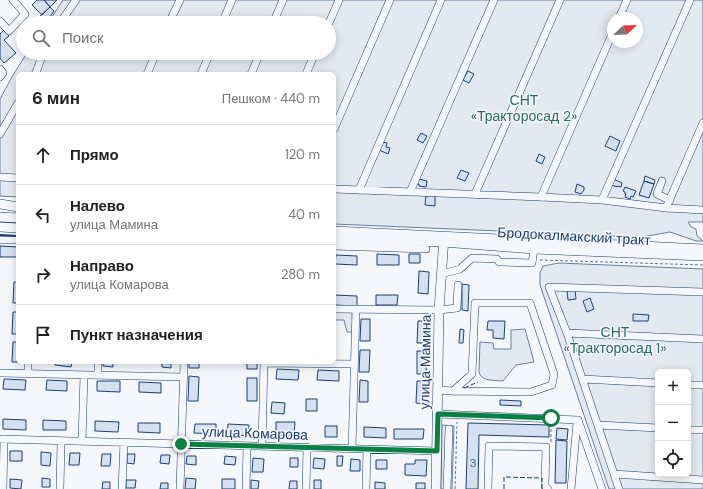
<!DOCTYPE html>
<html lang="ru">
<meta charset="utf-8">
<style>
body{margin:0;font-family:"DM Sans",sans-serif;background:#f2f2f2;color:#222}
.controls{position:absolute;right:12px;bottom:12px;display:grid;overflow:hidden;border-radius:6px;box-shadow:0 2px 10px #0003}
.controls button{width:36px;height:36px;display:grid;place-items:center;padding:0;border:0;border-bottom:1px solid #e0e0e0;background:#fff;color:#222;font:20px sans-serif}
.compass{position:absolute;left:607px;top:12px;width:36px;height:36px;border-radius:50%;background:#fff;box-shadow:0 2px 10px #0003;rotate:67deg}
.stop{position:absolute;width:12px;height:12px;margin:-9px;border:3px solid #0b8043;border-radius:50%;background:#fff}
.stop.end{background:#0b8043;border-color:#fff;box-shadow:0 1px 4px #0008}
.list{margin:0;padding:0;list-style:none}
h2{display:flex;justify-content:space-between;align-items:center;height:52px;margin:0;padding:0 16px;font-size:17px}
h2 small{font-size:13px;font-weight:400;color:#767676}
.list li{display:grid;grid-template-columns:26px 1fr auto;gap:12px;align-items:center;box-sizing:border-box;height:60px;padding:0 16px;border-top:1px solid #e0e0e0}
.list b{display:block;font-size:15px;white-space:nowrap}
.list p{margin:0;font-size:13px;white-space:nowrap;color:#767676}
.list em{font-size:13px;font-style:normal;color:#767676}
.icon{flex:none;width:22px;height:22px;fill:none;stroke:currentColor;stroke-width:2;stroke-linecap:round;stroke-linejoin:round}
.map{position:relative;flex:none;width:703px;height:489px;overflow:hidden}
.search{position:absolute;background:#fff;box-shadow:0 2px 10px #0003;left:16px;top:16px;width:320px;height:44px;display:flex;align-items:center;gap:10px;box-sizing:border-box;padding:0 14px;border-radius:22px;color:#767676;font-size:15px}
.panel{position:absolute;background:#fff;box-shadow:0 2px 10px #0003;left:16px;top:72px;width:320px;height:292px;border-radius:6px}
.map>svg:first-child{display:block}
.green{fill:#e3e9f0;stroke:#687fa3;fill-rule:evenodd}
.parking{fill:#e3e8f0;stroke:#687fa3}
.building{fill:#d5e0f0;stroke:#1d3f73}
.lines{fill:none;stroke-linecap:round;stroke-linejoin:round}
.minor-casing{stroke:#1d3f73;stroke-width:8}
.major-casing{stroke:#1d3f73;stroke-width:10}
.path{stroke:#5e769c;stroke-width:1;stroke-dasharray:3 2;stroke-linecap:butt}
.minor{stroke:#f4f7fb;stroke-width:7}
.major{stroke:#f4f7fb;stroke-width:9}
.fence{stroke:#1d3f73;stroke-width:1;stroke-dasharray:5 2;stroke-linecap:butt}
.wall{stroke:#1d3f73;stroke-width:2}
.route{stroke:#0b8043;stroke-width:5}
.labels{text-anchor:middle;stroke-width:3;stroke-linejoin:round;paint-order:stroke}
.number-label{font-size:12px;fill:#4b6792}
.park-label{font-size:14px;fill:#2c6c60;stroke:#f4f7fb}
.street-label{font-size:14px;fill:#1d3f73;stroke:#f4f7fb}
</style>
<div class="map">
<svg width="703" height="489" viewBox="0 0 703 489">
<rect width="100%" height="100%" fill="#f4f7fb"/>
<path class="green" d="M63,0H703V222H688L691,227L696,229L697,236L703,241H696L670,232L642,237L334,224V74H18V197L0,196V99L13,75L27,53H329V23H48ZM613,18H637V42H613Z
M559,263L703,269V489H609L540,285V273L543,266ZM658,372H688V474H658Z
M334,311L352,312L353,332H347L344,320H334Z
M525,329L534,362L516,365L503,381C495,380 481,382 479,372L480,342L493,343L494,349H511V330Z"/>
<path class="parking" d="M442,425L454,426L452,489H441Z"/>
<path class="building" d="M37,0H44L50,7L42,15L32,5Z
M44,0H57L50,7Z
M50,7L54,11L46,23H42L38,18Z
M4,30L9,36L4,40L16,53L4,63L0,58V34Z
M468,71L474,74L469,83L463,80Z
M421,133L427,136L423,143L417,140Z
M610,136L620,141L616,151L605,146Z
M382,142L387,143L386,147L390,148L388,154L379,150Z
M539,154L545,157L542,164L536,161Z
M461,170L469,173L465,181L457,178Z
M645,176L655,180L654,184L644,181Z
M611,178L622,183L621,187L617,186V187L609,184Z
M419,179L427,181L426,187L419,186V184H417Z
M644,181L654,184L649,198L639,195Z
M577,184L584,187V190L581,194L575,192Z
M625,187L636,191L633,197L631,196L630,199L625,197L626,194H625V192L623,191Z
M426,196H435V206L425,205Z
M0,246L18,247V257H0Z
M377,254L399,255V265H377Z
M409,254H420V263H409Z
M336,255L357,256V265L335,264Z
M419,271L429,272L428,294L418,293Z
M14,282H18V303H13Z
M462,284L469,285L468,311L462,310Z
M575,290L576,299L568,300L567,291Z
M334,295L357,296V306L334,305Z
M376,295H398L397,305H376Z
M590,298L594,309L587,312L583,301Z
M13,312H18V334H12Z
M633,314L649,315L648,321H633Z
M361,319H370V341H360Z
M418,321H428L427,343H417Z
M488,321H505L504,339L493,338V330H487Z
M460,329L464,330L463,343H459Z
M13,342H18V362H22H12Z
M360,350H370L369,372H359Z
M417,351H427L426,374H417Z
M55,362H72L71,367L55,365Z
M103,362H113V367L103,366Z
M162,362H171V368L162,367Z
M189,362H199V368H189Z
M247,362H257V369H247Z
M277,369L299,370L298,380L276,379Z
M318,370L339,371V381L317,380Z
M189,376L199,377L198,401H188Z
M247,378H257V401H247Z
M4,379L26,380L25,390L3,389Z
M47,380L67,381V391L46,390Z
M360,380L368,381V402H359Z
M97,381H120V392L97,391Z
M417,381H427L426,404L416,403Z
M139,382L161,383V393L139,392Z
M306,399H317V411H306Z
M500,400L521,401V406L500,405Z
M272,402L285,403L284,414L271,413Z
M3,419L26,420V430L3,429Z
M43,420L66,421V430H43Z
M95,421L119,422L118,432L95,431Z
M276,422H295L294,436H276Z
M138,423H160V433L138,432Z
M468,423L549,425V437L479,435L478,489H466Z
M195,424H216V434L194,433Z
M228,424L249,425L248,436L227,434Z
M325,426H337V437H325Z
M364,427L386,428V438L364,437Z
M557,428L568,429L567,440L556,439Z
M394,429H424L423,439H394Z
M556,440L567,441L566,483H555Z
M10,451H22V461H10Z
M41,452L51,453L50,466L41,465Z
M70,453H80L79,465H69Z
M102,454H111L110,466H101Z
M127,454H135L134,464L127,463Z
M161,455H170L169,464L160,463Z
M187,456H196V465L186,464Z
M225,456L236,457L235,465L224,464Z
M337,456H343L342,466H337Z
M253,458L264,459L263,472H252Z
M290,458H298V467H290Z
M314,458L325,459L324,469L313,468Z
M351,459L360,460V471H350Z
M376,460H387V469H376Z
M415,460H427L426,476L405,475V464H415Z
M42,478L50,479V487H42Z
M186,478L196,479L195,489H185Z
M10,479L22,480L21,489L10,488Z
M222,479H235V489H222Z
M126,480H136L135,488H126Z
M251,480L259,481L258,489H251Z
M314,480H321V489H314Z
M290,481H297V489H289Z
M103,482H110V489H102Z
M375,482L385,483V489H375Z
M161,483H168V489H160Z
M416,483H425V489H416Z"/>
<g class="lines">
<g class="minor-casing">
<path id="minor" d="M619,18L627,0
M0,21L9,31L25,14L13,0
M60,23L76,0
M169,23L180,0
M222,23L232,0
M273,23L283,0
M329,23L339,0
M0,69L3,73L0,77
M35,74L37,70L43,53
M147,74L156,53
M201,74L210,53
M251,74L260,53
M306,74L315,53
M334,129L390,0
M0,134L18,103
M0,177L18,178
M662,181L657,194L670,200
M334,189L541,197L602,200L666,208L703,210
M359,190L441,0
M410,192L494,0
M475,194L560,0
M541,197L613,32
M602,200L690,0
M666,208L703,123
M0,240H18
M334,246L426,249
M441,274L460,269L472,258L497,259L499,262L532,263L534,249
M334,309L439,310L457,308L458,285
M567,333L703,339
M264,363L354,364
M0,373L183,377
M28,374V362
M98,375V362
M583,379L658,383
M688,385H703
M438,390L453,391L531,392L552,385L554,374L530,303H475L472,374L453,391
M438,414L578,420
M578,420L602,489
M598,425L658,428
M688,430H703
M0,439L437,451
M82,441L84,375
M262,446L264,362
M352,449L356,309
M614,474L703,480
M3,489L4,439
M60,489L61,441
M122,489L124,442
M180,489L184,362
M246,489L247,446
M306,489L307,447
M366,489L367,449
M447,489L449,429
M488,489L489,446L546,447L545,486L548,489
M571,489L577,422
M619,489L567,333L549,287L703,292"/>
</g>
<g class="major-casing">
<path id="major" d="M0,204L18,207
M0,217L18,218
M0,227L18,228
M334,231L703,249
M334,239L443,242L534,249L703,256
M436,489L439,310L444,237"/>
</g>
<path class="path" d="M540,260L703,265
M551,442V425
M455,489L457,422"/>
<use href="#minor" class="minor"/>
<use href="#major" class="major"/>
<path class="fence" d="M464,388L478,382
M504,489V477L542,478V489"/>
<path class="wall" d="M0,235L18,236"/>
</g>
<g class="lines">
<path class="route" d="M181,444L437,451L438,414L551,418"/>
</g>
<g class="labels">
<g class="number-label">
<text x="473" y="467">3</text>
</g>
<g class="park-label">
<text x="524" y="105">СНТ<tspan x="524" dy="16">«Тракторосад 2»</tspan></text>
<text x="615" y="337">СНТ<tspan x="615" dy="16">«Тракторосад 1»</tspan></text>
</g>
<g class="street-label">
<text transform="translate(574 236) rotate(3)" y="5">Бродокалмакский тракт</text>
<text transform="translate(425 362) rotate(-89)" y="5">улица Мамина</text>
<text transform="translate(255 433) rotate(2)" y="5">улица Комарова</text>
</g>
</g>
</svg>
<div class="controls">
<button>+</button>
<button>−</button>
<button><svg class="icon" aria-label="locate" viewBox="0 0 24 24"><circle cx="12" cy="12" r="6"/><path d="M12 2v4M12 18v4M2 12h4M18 12h4"/></svg></button>
</div>
<svg class="compass" viewBox="-18 -18 36 36"><path d="M0-13l5 13h-10z" fill="#e53935"/><path d="M0 13l5-13h-10z" fill="#767676"/></svg>
<div class="stop" style="left:551px;top:418px"></div>
<div class="stop end" style="left:181px;top:444px"></div>
<div class="search"><svg class="icon" aria-label="search" viewBox="0 0 24 24"><circle cx="10" cy="10" r="6"/><path d="M15 15l6 6"/></svg>Поиск</div>
<section class="panel">
<h2>6 мин<small>Пешком · 440 m</small></h2>
<ul class="list">
<li><svg class="icon" aria-label="ahead" viewBox="0 0 24 24"><path d="M12 20V5M6 11l6-6 6 6"/></svg><div><b>Прямо</b></div><em>120 m</em></li>
<li><svg class="icon" aria-label="left" viewBox="0 0 24 24"><path d="M17 20v-9H6M10 6l-5 5 5 5"/></svg><div><b>Налево</b><p>улица Мамина</p></div><em>40 m</em></li>
<li><svg class="icon" aria-label="right" viewBox="0 0 24 24"><path d="M7 20v-9h11M14 6l5 5-5 5"/></svg><div><b>Направо</b><p>улица Комарова</p></div><em>280 m</em></li>
<li><svg class="icon" aria-label="arrive" viewBox="0 0 24 24"><path d="M6 21V4h12l-3 4 3 4H6"/></svg><div><b>Пункт назначения</b></div></li>
</ul>
</section>
</div>
